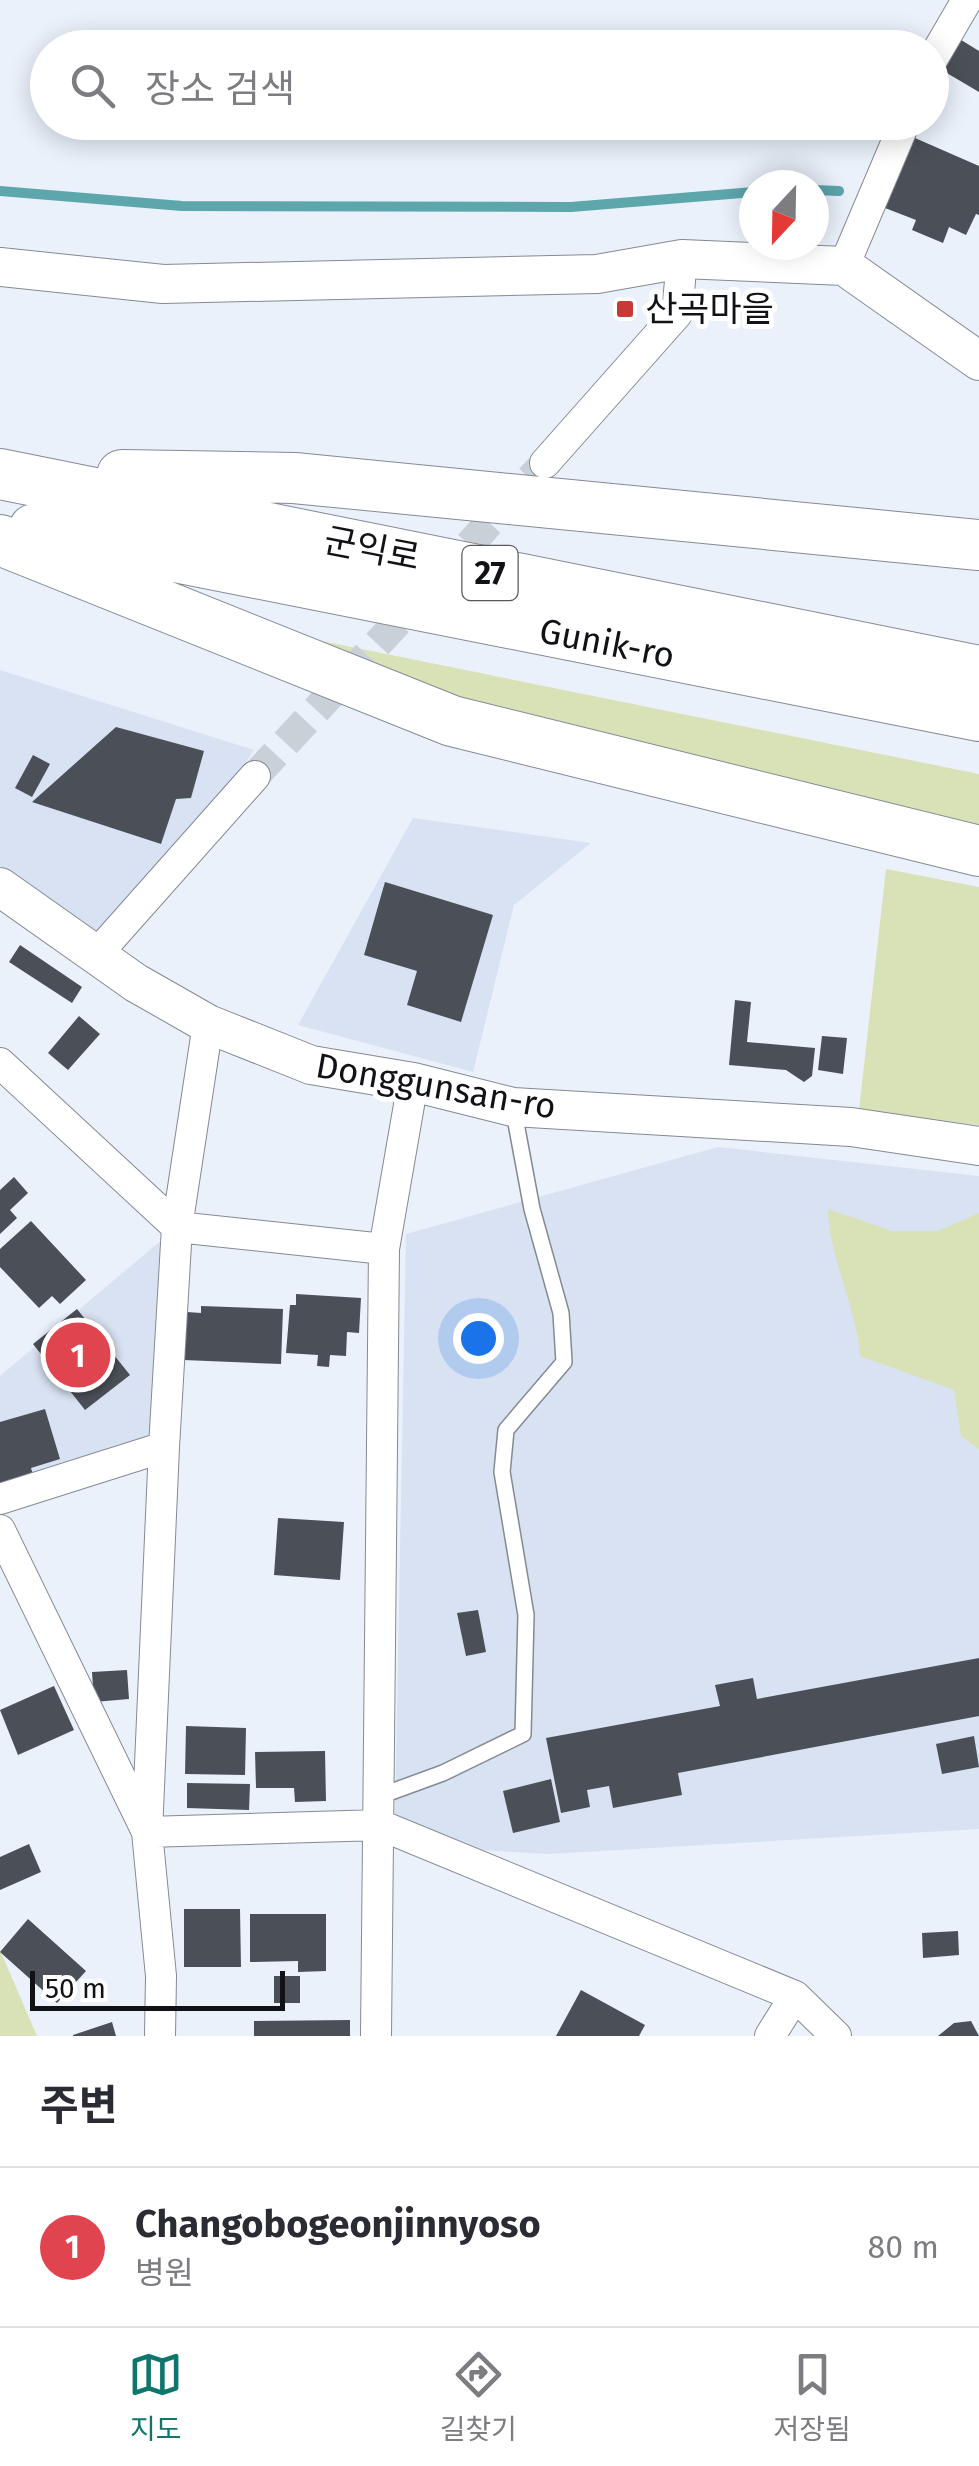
<!DOCTYPE html>
<html lang="ko">
<meta charset="utf-8">
<style>
body{margin:0;font-family:"Fira Sans","Noto Sans KR",sans-serif;background:#f7f7f7;color:#2b2b33}
.compass{position:absolute;left:739px;top:170px;width:90px;height:90px;border-radius:50%;background:#fff;box-shadow:0 5px 25px #0003;rotate:202deg}
.scale{position:absolute;left:30px;bottom:25px;width:255px;box-sizing:border-box;padding-left:10px;border:5px solid #101215;border-top:0;font-size:28px;line-height:35px;white-space:nowrap;color:#101215;-webkit-text-stroke:8px #fff;paint-order:stroke}
.you{position:absolute;left:478px;top:1338px;width:35px;height:35px;margin:-25px;border:8px solid #fff;border-radius:50%;background:#1a73e8;box-shadow:0 0 0 15px #1a73e833}
.badge{display:grid;place-items:center;width:65px;height:65px;border-radius:50%;background:#0f766e;color:#fff;font-size:32px;font-weight:700}
.pin{position:absolute;translate:-50% -50%;border:5px solid #fff;box-shadow:0 2px 10px #0006}
.list{margin:0;padding:0;list-style:none}
h2{display:flex;justify-content:space-between;align-items:center;height:130px;margin:0;padding:0 40px;font-size:42px}
h2 small{font-size:32px;font-weight:400;color:#7c7c81}
.list li{display:grid;grid-template-columns:65px 1fr auto;gap:30px;align-items:center;box-sizing:border-box;height:160px;padding:0 40px;border-top:2px solid #e1e1e2}
.list b{display:block;font-size:38px;white-space:nowrap}
.list p{margin:0;font-size:32px;white-space:nowrap;color:#7c7c81}
.list em{font-size:32px;font-style:normal;color:#7c7c81}
.icon{flex:none;width:55px;height:55px;fill:none;stroke:currentColor;stroke-width:2;stroke-linecap:round;stroke-linejoin:round}
.map{position:relative;flex:none;width:979px;height:2036px;overflow:hidden}
.search{position:absolute;background:#fff;box-shadow:0 5px 25px #0003;left:30px;right:30px;top:30px;height:110px;display:flex;align-items:center;gap:25px;box-sizing:border-box;padding:0 35px;border-radius:55px;color:#7c7c81;font-size:38px}
.sheet{height:290px;background:#fff}
nav{display:flex;justify-content:space-around;align-items:center;box-sizing:border-box;height:140px;border-top:2px solid #e1e1e2;background:#fff;font-size:28px;color:#7c7c81}
nav a{display:grid;justify-items:center;gap:5px}
nav .on{color:#0f766e}
.map>svg:first-child{display:block}
.built{fill:#d8e2f2}
.green{fill:#d9e2b6}
.lines{fill:none;stroke-linecap:round;stroke-linejoin:round}
.stream{stroke:#5ca6ac;stroke-width:10}
.building{fill:#4b5058}
.minor-tunnel{stroke:#c9d0d8;stroke-width:30;stroke-dasharray:30 15;stroke-linecap:butt}
.service-casing{stroke:#848a93;stroke-width:18}
.minor-casing{stroke:#848a93;stroke-width:32}
.tertiary-casing{stroke:#848a93;stroke-width:40}
.trunk-casing{stroke:#848a93;stroke-width:52}
.service{stroke:#fff;stroke-width:15}
.minor{stroke:#fff;stroke-width:30}
.tertiary{stroke:#fff;stroke-width:38}
.trunk{stroke:#fff;stroke-width:50}
.poi-dot{fill:#c73932;stroke:#fff;stroke-width:4}
.labels{text-anchor:middle;stroke-width:10;stroke-linejoin:round;paint-order:stroke}
.shield{fill:#fff;stroke:#58595b;stroke-width:2.5}
.shield-label{font-size:32px;font-weight:bold;fill:#101215}
.poi-label{font-size:35px;fill:#101215;stroke:#fff;text-anchor:start}
.street-label{font-size:35px;fill:#101215;stroke:#fff}
</style>
<div class="map">
<svg width="979" height="2036" viewBox="0 0 979 2036">
<rect width="100%" height="100%" fill="#eaf1fb"/>
<path class="built" d="M0,670L254,750L115,956L0,866Z
M413,818L591,843L514,905L473,1072L298,1025Z
M718,1147L979,1176V1829L549,1854L479,1850L395,1817L406,1234Z
M164,1238L155,1435L0,1491V1376Z"/>
<path class="green" d="M169,610L979,774V846L755,793Z
M886,869L979,887V1125L859,1110Z
M828,1209L892,1231H938L979,1213V1449L961,1436L954,1390L860,1356C856,1305 830,1261 828,1209Z
M0,1950L37,2036H0Z"/>
<g class="lines">
<path class="stream" d="M814,190L839,191
M0,191L182,206L571,207L754,192"/>
</g>
<path class="building" d="M958,38L979,51V92L940,69Z
M915,138L979,166V215L976,214L966,235L949,227L943,243L912,230L916,220L885,208Z
M116,727L204,751L191,798L176,799L161,844L32,802Z
M33,755L50,764L32,797L15,788Z
M385,882L493,915L461,1022L407,1005L417,971L364,955Z
M20,945L82,987L72,1003L9,962Z
M735,1000L751,1002L747,1042L815,1048L812,1076L804,1082L786,1070L729,1065Z
M79,1016L100,1034L68,1070L48,1053Z
M822,1036L847,1038L843,1074L818,1070Z
M14,1177L28,1193L10,1210L17,1218L0,1234V1190Z
M31,1221L86,1280L60,1304L52,1296L39,1308L0,1267V1249Z
M296,1294L361,1298L359,1333L347,1332L346,1356L330,1355L329,1367L317,1366L318,1355L286,1353L290,1305H296Z
M201,1306L283,1309L281,1364L184,1360L187,1312L201,1313Z
M77,1309L130,1375L85,1410L33,1344Z
M45,1409L60,1459L31,1468L34,1478L0,1488V1422Z
M278,1518L344,1522L340,1580L274,1575Z
M478,1610L486,1652L466,1656L457,1613Z
M979,1658V1716L678,1773L682,1795L613,1808L609,1786L587,1790L590,1807L561,1813L546,1738L720,1706L715,1685L753,1678L757,1699Z
M127,1670L129,1699L94,1702L92,1672Z
M54,1686L74,1730L18,1755L0,1710Z
M186,1726L246,1728L245,1775L185,1774Z
M974,1736L979,1767L942,1774L936,1744Z
M325,1751L326,1801L295,1802L294,1788H256L255,1752Z
M551,1779L560,1822L513,1833L503,1791Z
M187,1783L250,1784L249,1810L187,1808Z
M29,1844L41,1872L0,1890V1857Z
M184,1909H240L241,1967H184Z
M250,1914H326V1971L298,1972V1961L250,1962Z
M28,1919L86,1971L57,2003L0,1952Z
M958,1931L959,1955L923,1958L922,1933Z
M274,1976H300V2003H274Z
M581,1990L645,2025L639,2036H556Z
M350,2020V2036H254V2021Z
M971,2021L979,2036H938L954,2023Z
M112,2022L116,2036H73V2035Z"/>
<g class="lines">
<path class="minor-tunnel" d="M255,776L545,463"/>
<g class="service-casing">
<path id="service" d="M380,1796L443,1773L523,1734L526,1615L502,1472L506,1430L564,1362L561,1313L532,1209L513,1107"/>
</g>
<g class="minor-casing">
<path id="minor" d="M932,60L967,0
M844,266L905,122
M545,463L677,314L682,259
M96,955L255,776
M0,1063L177,1227L384,1249
M0,1499L164,1447
M0,1530L147,1832L380,1825L795,1996L836,2036
M160,2036L161,1976L147,1832L164,1447L177,1227L208,1024
M376,2036L384,1249L413,1082
M770,2036L795,1996"/>
</g>
<g class="tertiary-casing">
<path id="tertiary" d="M0,267L163,284L597,274L682,259L844,266L979,361
M0,887L136,983L208,1024L311,1065L413,1082L513,1107L851,1127L979,1146"/>
</g>
<g class="trunk-casing">
<path id="trunk" d="M0,474L979,671
M122,475L294,478L979,545
M34,529L979,716
M0,540L452,721L979,851"/>
</g>
<use href="#service" class="service"/>
<use href="#minor" class="minor"/>
<use href="#tertiary" class="tertiary"/>
<use href="#trunk" class="trunk"/>
</g>
<rect class="poi-dot" x="615" y="299" width="20" height="20" rx="5"/>
<g class="labels">
<rect class="shield" x="462.5" y="546" width="55" height="54" rx="8"/>
<g class="shield-label">
<text x="490" y="584">27</text>
</g>
<g class="poi-label">
<text x="645" y="321">산곡마을</text>
</g>
<g class="street-label">
<text transform="translate(372 549) rotate(11)" y="12">군익로</text>
<text transform="translate(607 643) rotate(11)" y="12">Gunik-ro</text>
<text transform="translate(436 1086) rotate(10)" y="12">Donggunsan-ro</text>
</g>
</g>
</svg>
<svg class="compass" viewBox="-18 -18 36 36"><path d="M0-13l5 13h-10z" fill="#e53935"/><path d="M0 13l5-13h-10z" fill="#7c7c81"/></svg>
<div class="scale">50 m</div>
<div class="you"></div>
<div class="pin badge" style="left:78px;top:1355px;background:#e0444e">1</div>
<div class="search"><svg class="icon" aria-label="search" viewBox="0 0 24 24"><circle cx="10" cy="10" r="6"/><path d="M15 15l6 6"/></svg>장소 검색</div>
</div>
<section class="sheet">
<h2>주변<small></small></h2>
<ul class="list">
<li><span class="badge" style="background:#e0444e">1</span><div><b>Changobogeonjinnyoso</b><p>병원</p></div><em>80 m</em></li>
</ul>
</section>
<nav>
<a class="on"><svg class="icon" aria-label="map" viewBox="0 0 24 24"><path d="M3 6l6-2 6 2 6-2v14l-6 2-6-2-6 2zM9 4v14M15 6v14"/></svg>지도</a>
<a><svg class="icon" aria-label="directions" viewBox="0 0 24 24"><path d="M12 3l9 9-9 9-9-9zM9 14v-3h6M13 9l2 2-2 2"/></svg>길찾기</a>
<a><svg class="icon" aria-label="saved" viewBox="0 0 24 24"><path d="M7 4h10v16l-5-4-5 4z"/></svg>저장됨</a>
</nav>
